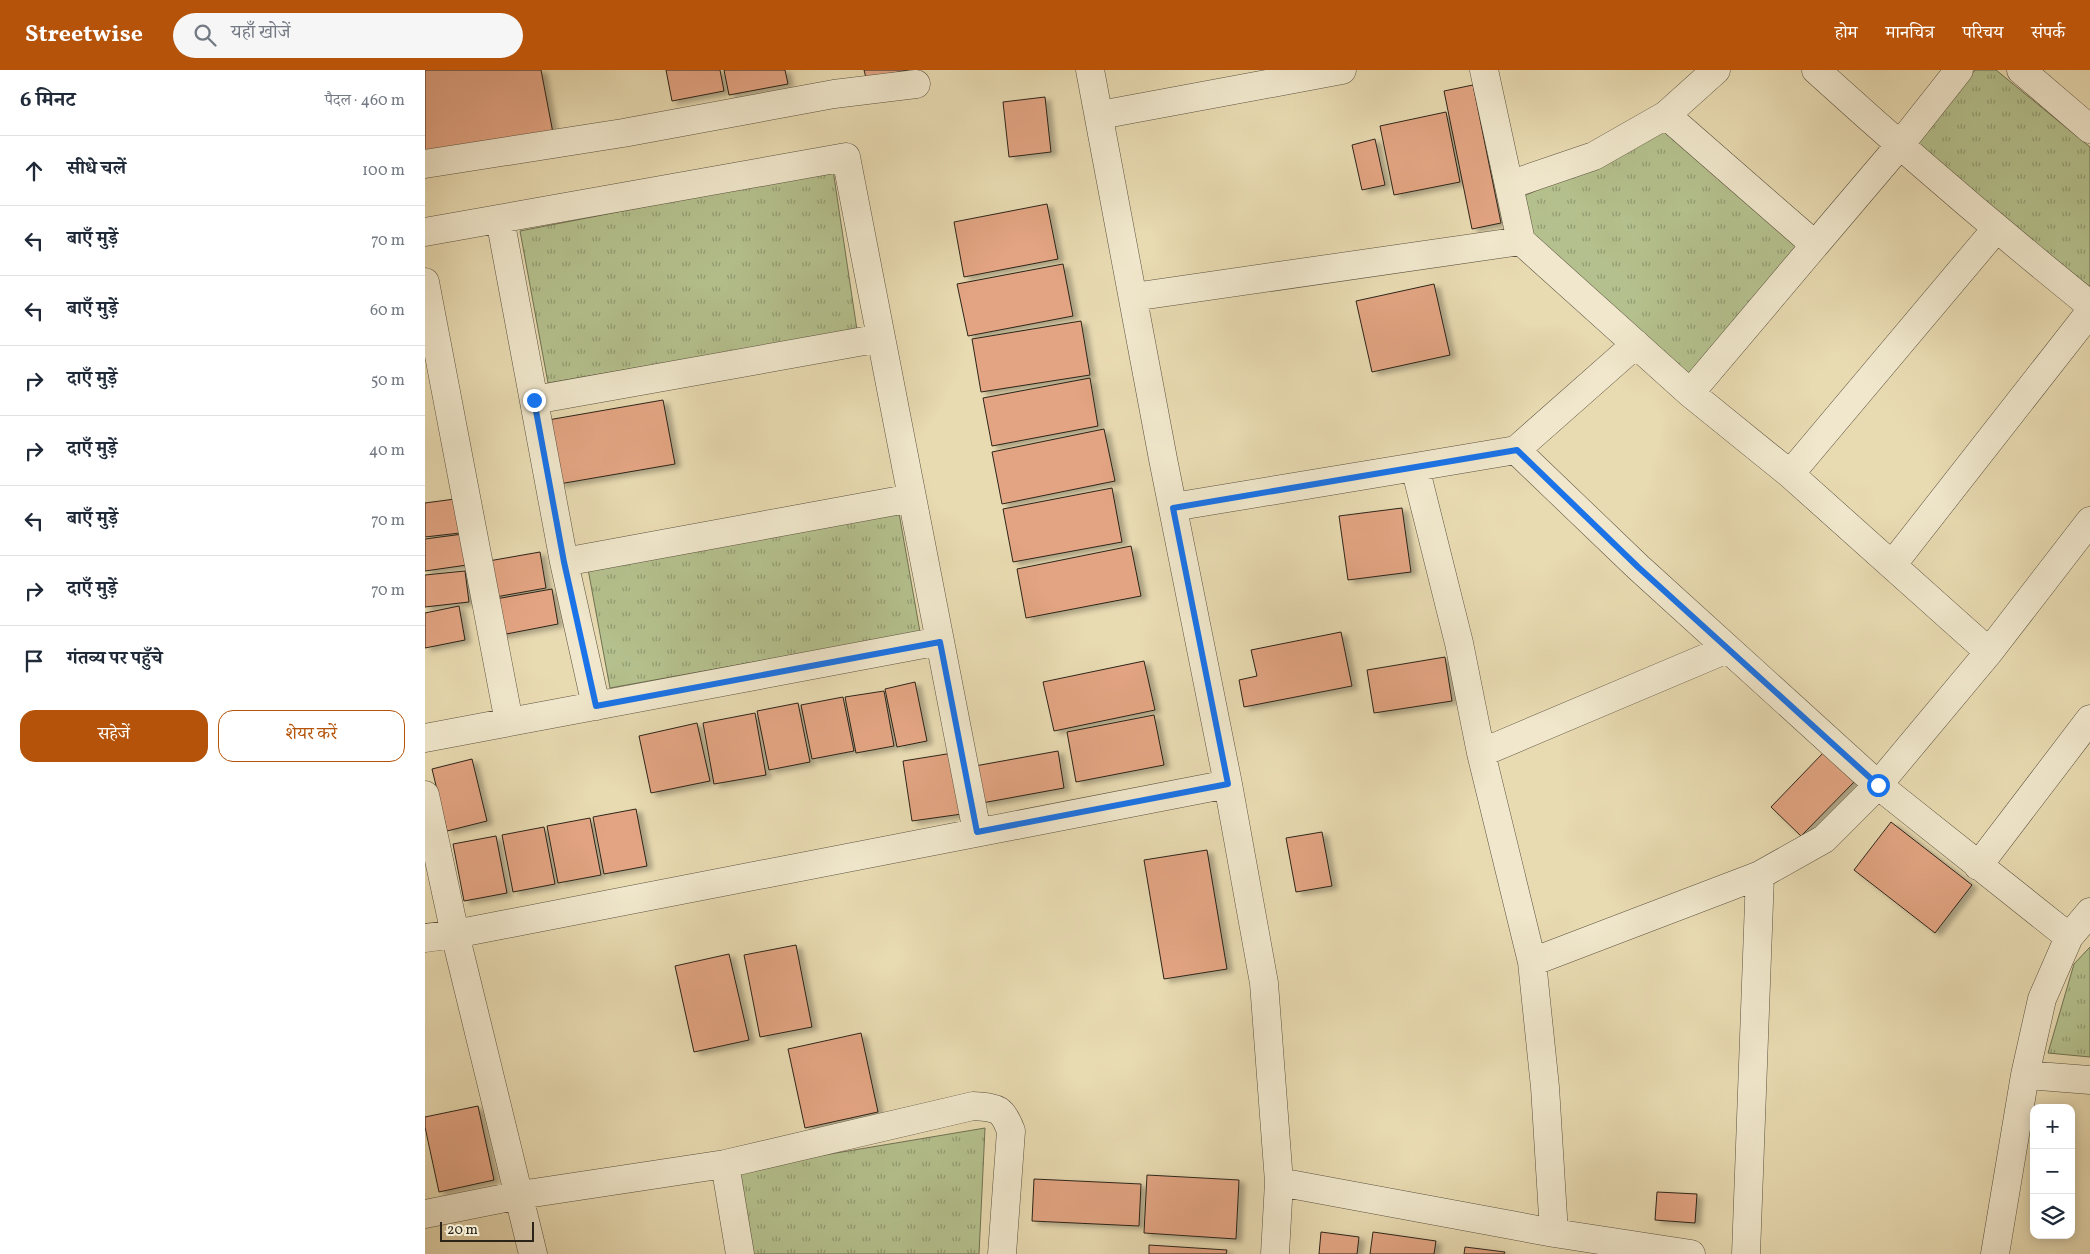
<!DOCTYPE html>
<html lang="hi">
<meta charset="utf-8">
<style>
body{margin:0;font-family:Vollkorn,"Noto Serif Devanagari",serif;background:#f6f6f7;color:#1f2937}
.controls{position:absolute;right:15px;bottom:15px;display:grid;overflow:hidden;border-radius:10px;box-shadow:0 2px 12px #0003}
.controls button{width:45px;height:45px;display:grid;place-items:center;padding:0;border:0;border-bottom:1px solid #e0e1e3;background:#fff;color:#1f2937;font:25px sans-serif}
.scale{position:absolute;left:15px;bottom:12px;width:94px;box-sizing:border-box;padding-left:5px;border:2px solid #2c2419;border-top:0;font-size:14px;line-height:18px;white-space:nowrap;color:#2c2419;-webkit-text-stroke:4px #f0e7cc;paint-order:stroke}
.stop{position:absolute;width:15px;height:15px;margin:-11px;border:4px solid #1a73e8;border-radius:50%;background:#fff}
.stop.end{background:#1a73e8;border-color:#fff;box-shadow:0 1px 5px #0008}
.list{margin:0;padding:0;list-style:none}
h2{display:flex;justify-content:space-between;align-items:center;height:65px;margin:0;padding:0 20px;font-size:21px}
h2 small{font-size:16px;font-weight:400;color:#747a83}
.list li{display:grid;grid-template-columns:32px 1fr auto;gap:15px;align-items:center;box-sizing:border-box;height:70px;padding:0 20px;border-top:1px solid #e0e1e3}
.list b{display:block;font-size:19px;white-space:nowrap}
.list em{font-size:16px;font-style:normal;color:#747a83}
.actions{display:flex;gap:10px;padding:15px 20px}
.actions a{flex:1;padding:11px 0;border:1px solid #b45309;border-radius:15px;text-align:center;font-size:18px;color:#b45309}
.actions .main{background:#b45309;color:#fff}
.icon{flex:none;width:28px;height:28px;fill:none;stroke:currentColor;stroke-width:2;stroke-linecap:round;stroke-linejoin:round}
.map{position:relative;flex:none;width:1665px;height:1184px;overflow:hidden}
header{display:flex;align-items:center;gap:30px;box-sizing:border-box;height:70px;padding:0 25px;background:#b45309;color:#fff}
header strong{font-size:24px}
nav{display:flex;gap:28px;margin-inline-start:auto;font-size:18px}
.search{width:350px;height:45px;background:#f6f6f7;display:flex;align-items:center;gap:12px;box-sizing:border-box;padding:0 18px;border-radius:28px;color:#747a83;font-size:19px}
main{display:flex}
aside{flex:1;background:#fff}
.map>svg:first-child{display:block}
.park{fill:url(#park-tufts);stroke:#707253}
.building{fill:#e2a482;stroke:#2c2419;filter:url(#shadow)}
.lines{fill:none;stroke-linecap:round;stroke-linejoin:round}
.minor-casing{stroke:#5b523f;stroke-width:29}
.minor{stroke:#f0e7cc;stroke-width:28}
.route{stroke:#1a73e8;stroke-width:6}
</style>
<header>
<strong>Streetwise</strong>
<div class="search"><svg class="icon" aria-label="search" viewBox="0 0 24 24"><circle cx="10" cy="10" r="6"/><path d="M15 15l6 6"/></svg>यहाँ खोजें</div>
<nav><a>होम</a><a>मानचित्र</a><a>परिचय</a><a>संपर्क</a></nav>
</header>
<main>
<aside>
<h2>6 मिनट<small>पैदल · 460 m</small></h2>
<ul class="list">
<li><svg class="icon" aria-label="ahead" viewBox="0 0 24 24"><path d="M12 20V5M6 11l6-6 6 6"/></svg><div><b>सीधे चलें</b></div><em>100 m</em></li>
<li><svg class="icon" aria-label="left" viewBox="0 0 24 24"><path d="M17 20v-9H6M10 6l-5 5 5 5"/></svg><div><b>बाएँ मुड़ें</b></div><em>70 m</em></li>
<li><svg class="icon" aria-label="left" viewBox="0 0 24 24"><path d="M17 20v-9H6M10 6l-5 5 5 5"/></svg><div><b>बाएँ मुड़ें</b></div><em>60 m</em></li>
<li><svg class="icon" aria-label="right" viewBox="0 0 24 24"><path d="M7 20v-9h11M14 6l5 5-5 5"/></svg><div><b>दाएँ मुड़ें</b></div><em>50 m</em></li>
<li><svg class="icon" aria-label="right" viewBox="0 0 24 24"><path d="M7 20v-9h11M14 6l5 5-5 5"/></svg><div><b>दाएँ मुड़ें</b></div><em>40 m</em></li>
<li><svg class="icon" aria-label="left" viewBox="0 0 24 24"><path d="M17 20v-9H6M10 6l-5 5 5 5"/></svg><div><b>बाएँ मुड़ें</b></div><em>70 m</em></li>
<li><svg class="icon" aria-label="right" viewBox="0 0 24 24"><path d="M7 20v-9h11M14 6l5 5-5 5"/></svg><div><b>दाएँ मुड़ें</b></div><em>70 m</em></li>
<li><svg class="icon" aria-label="arrive" viewBox="0 0 24 24"><path d="M6 21V4h12l-3 4 3 4H6"/></svg><div><b>गंतव्य पर पहुँचे</b></div></li>
</ul>
<div class="actions"><a class="main">सहेजें</a><a>शेयर करें</a></div>
</aside>
<div class="map">
<svg width="1665" height="1184" viewBox="0 0 1665 1184">
<defs>
<pattern id="park-tufts" width="24" height="20" patternUnits="userSpaceOnUse" patternTransform="scale(1.25)"><rect width="24" height="20" fill="#b4c08d"/><path d="M3 7l-1-3M5 7V3M7 7l1-3M15 17l-1-3M17 17v-4M19 17l1-3" fill="none" stroke="#939c72"/></pattern>
<filter id="shadow"><feDropShadow dx="5.5" dy="3" stdDeviation="2.5" flood-color="#0004"/></filter>
</defs>
<rect width="100%" height="100%" fill="#e8dab1"/>
<filter id="stains"><feTurbulence type="fractalNoise" baseFrequency=".004" numOctaves="4"/><feColorMatrix values="0 0 0 0 .2 0 0 0 0 .09 0 0 0 0 .02 0 0 0 .5 -.17"/></filter>
<radialGradient id="worn" r=".72"><stop offset=".6" stop-color="#630" stop-opacity="0"/><stop offset="1" stop-color="#630" stop-opacity=".3"/></radialGradient>
<path class="park" d="M1550,0H1571L1665,77V220L1488,75Z
M1240,54L1381,178L1266,312L1101,165L1094,128L1168,96Z
M408,100L432,260L123,313L95,161Z
M474,443L495,562L185,618L163,499Z
M1665,877V987L1623,983L1649,894Z
M560,1058L554,1184H325L310,1100Z"/>
<path class="building" d="M0,0H116L128,63L0,87Z
M241,0H295L299,21L247,31Z
M299,0H360L363,14L304,25Z
M439,0H484L441,8Z
M1048,15L1076,153L1047,159L1019,21Z
M620,27L626,82L584,87L578,32Z
M1021,42L1035,112L969,125L955,56Z
M950,69L960,115L937,120L927,75Z
M622,134L633,189L539,207L529,152Z
M638,194L648,246L543,266L532,214Z
M1009,214L1025,285L947,302L931,231Z
M656,251L665,305L556,322L547,269Z
M665,308L673,356L567,376L558,328Z
M238,330L250,394L134,414L123,350Z
M679,359L690,411L577,434L567,382Z
M687,418L697,472L588,492L578,439Z
M30,429L35,463L0,467V433Z
M977,438L986,502L923,510L914,446Z
M38,464L42,495L0,501V469Z
M706,476L716,526L601,548L592,499Z
M115,482L121,518L65,528L58,492Z
M40,501L44,532L0,537V505Z
M127,519L133,554L71,566L65,530Z
M34,536L40,570L0,578V543Z
M916,562L927,616L819,637L814,610L832,606L826,580Z
M1020,587L1027,631L949,643L942,600Z
M719,591L730,640L629,661L618,612Z
M490,612L502,671L472,677L460,619Z
M459,621L469,676L431,683L420,627Z
M418,627L429,681L387,689L376,635Z
M373,633L385,692L344,700L332,641Z
M330,643L341,705L289,714L278,653Z
M729,645L739,695L651,712L642,662Z
M272,653L285,711L226,723L214,666Z
M633,681L639,718L557,733L550,696Z
M1399,682L1430,711L1376,766L1346,737Z
M528,683L537,744L487,751L478,691Z
M47,689L62,751L22,761L7,699Z
M211,739L222,796L179,804L168,747Z
M165,748L176,805L133,813L122,756Z
M1466,752L1547,815L1510,863L1429,800Z
M119,757L130,814L88,822L77,765Z
M897,762L907,816L871,822L861,768Z
M71,766L82,823L39,831L28,774Z
M782,780L802,899L739,909L719,790Z
M371,875L387,957L335,967L319,885Z
M304,884L324,970L269,982L250,896Z
M436,963L453,1042L380,1058L363,979Z
M53,1036L69,1110L14,1122L0,1057V1047Z
M722,1105L814,1110L811,1169L719,1163Z
M609,1109L716,1114L714,1156L607,1151Z
M1232,1122L1272,1124L1270,1153L1230,1150Z
M896,1162L934,1167L932,1184H894Z
M948,1162L1011,1171L1009,1184H945Z
M724,1175L802,1180L801,1184H724Z
M1040,1177L1080,1182L1079,1184H1039Z"/>
<g class="lines">
<g class="minor-casing">
<path id="minor" d="M665,0L738,389L803,714L839,913L854,1112L850,1184
M1059,0L1096,171
M1391,0C1480,81 1571,159 1665,235
M1596,0L1665,59
M675,45L917,0
M1241,45L1390,175L1265,323
M0,94L198,63L409,24L491,14
M1084,115L1169,86L1241,45L1291,0
M75,149L139,492L171,636
M0,162L421,87L552,762
M1390,175L1474,76L1534,0
M0,212L84,652
M708,227L1096,171L1265,323L1365,404L1564,582
M1211,274L1091,380L990,397L1034,573L1056,683L1302,579
M109,330L456,268
M1091,380L1213,497L1453,715L1644,867
M1365,404L1571,159
M748,437L990,397
M139,492L487,428
M1467,495L1665,242
M0,668L515,571
M1056,683L1107,892
M0,725L30,864L108,1184
M1553,796L1665,649
M1665,842L1644,867L1617,929L1600,1005L1665,1010
M0,868L30,864L803,714
M300,1094L315,1184
M854,1112L1129,1163L1266,1184
M0,1144L95,1125L300,1094L548,1036C572,1038 577,1037 586,1061L577,1184
M1129,1163L1120,1017L1107,892L1335,805L1399,769L1453,715L1564,582L1665,451
M1321,1184L1335,805
M1570,1184L1600,1005"/>
</g>
<use href="#minor" class="minor"/>
</g>
<g class="lines">
<path class="route" d="M109,330L139,492L171,636L515,572L552,762L803,714L748,438L1092,380L1213,497L1453,715"/>
</g>
<rect width="100%" height="100%" filter="url(#stains)"/>
<rect width="100%" height="100%" fill="url(#worn)"/>
</svg>
<div class="controls">
<button>+</button>
<button>−</button>
<button><svg class="icon" aria-label="layers" viewBox="0 0 24 24"><path d="M12 4l9 5-9 5-9-5zM3 14l9 5 9-5"/></svg></button>
</div>
<div class="scale">20 m</div>
<div class="stop" style="left:1453px;top:715px"></div>
<div class="stop end" style="left:109px;top:330px"></div>
</div>
</main>
